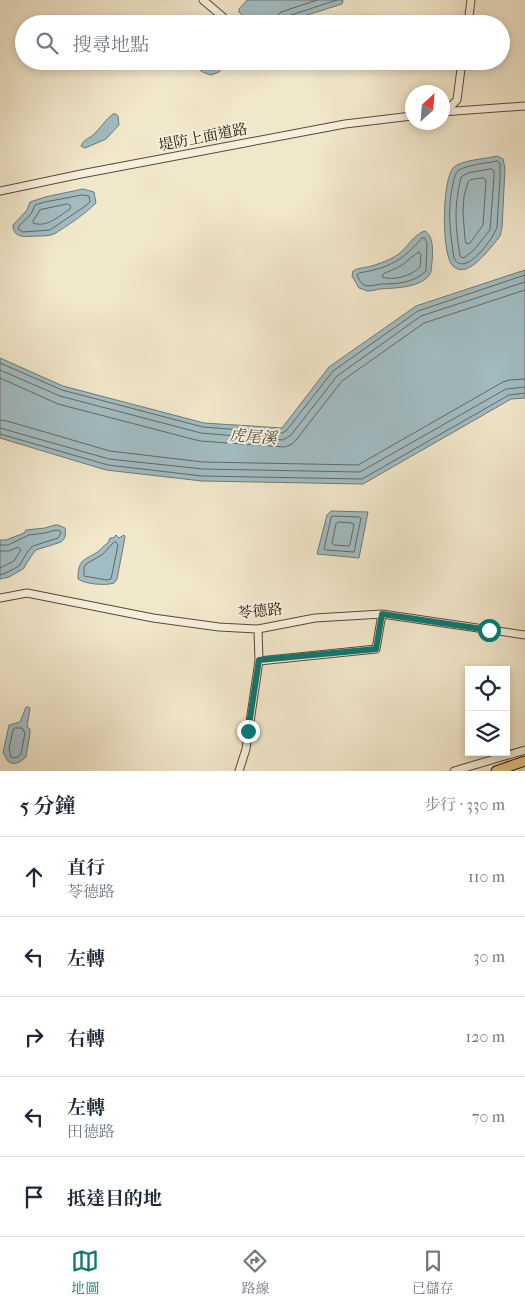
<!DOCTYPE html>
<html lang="zh-TW">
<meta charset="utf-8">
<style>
body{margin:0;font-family:"IM FELL French Canon","Noto Serif TC",serif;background:#f6f6f7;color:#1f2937}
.controls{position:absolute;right:15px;bottom:15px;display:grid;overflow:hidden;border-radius:0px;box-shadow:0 2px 8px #0003}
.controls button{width:45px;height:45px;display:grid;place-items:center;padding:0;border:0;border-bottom:1px solid #e0e1e3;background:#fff;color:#1f2937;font:25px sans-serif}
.compass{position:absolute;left:405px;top:85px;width:45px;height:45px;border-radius:50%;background:#fff;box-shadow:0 2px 8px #0003;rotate:26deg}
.stop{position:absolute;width:15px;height:15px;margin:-11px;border:4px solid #0f766e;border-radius:50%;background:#fff}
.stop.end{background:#0f766e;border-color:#fff;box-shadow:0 1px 5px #0008}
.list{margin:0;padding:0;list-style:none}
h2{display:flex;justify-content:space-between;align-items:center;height:65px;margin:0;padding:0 20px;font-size:21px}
h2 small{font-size:16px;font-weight:400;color:#747a83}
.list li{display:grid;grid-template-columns:32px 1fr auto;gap:15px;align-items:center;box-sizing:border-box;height:80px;padding:0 20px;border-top:1px solid #e0e1e3}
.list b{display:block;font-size:19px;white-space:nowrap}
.list p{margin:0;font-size:16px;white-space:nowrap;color:#747a83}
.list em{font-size:16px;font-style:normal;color:#747a83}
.icon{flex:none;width:28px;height:28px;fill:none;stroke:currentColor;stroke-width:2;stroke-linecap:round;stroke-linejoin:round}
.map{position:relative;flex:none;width:525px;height:771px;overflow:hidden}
.search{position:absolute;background:#fff;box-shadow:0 2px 8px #0003;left:15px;right:15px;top:15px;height:55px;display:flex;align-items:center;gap:12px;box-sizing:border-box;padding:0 18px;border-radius:28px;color:#747a83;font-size:19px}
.sheet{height:465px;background:#fff}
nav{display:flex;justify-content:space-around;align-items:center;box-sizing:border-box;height:70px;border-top:1px solid #e0e1e3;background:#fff;font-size:14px;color:#747a83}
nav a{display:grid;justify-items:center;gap:2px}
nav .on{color:#0f766e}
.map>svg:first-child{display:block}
.water{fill:#a1bcc2;stroke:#707974}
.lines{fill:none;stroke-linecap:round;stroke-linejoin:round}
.shore{stroke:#646861;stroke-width:1}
.minor-casing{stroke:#594a32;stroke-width:9}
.major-casing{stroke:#261500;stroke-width:11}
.minor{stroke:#f6efdd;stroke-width:7}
.major{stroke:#e8c485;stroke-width:9}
.route{stroke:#0f766e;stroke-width:6}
.labels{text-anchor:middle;stroke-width:4;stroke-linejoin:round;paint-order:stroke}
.street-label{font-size:15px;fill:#261500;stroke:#f6efdd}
.water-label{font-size:16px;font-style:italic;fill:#514f44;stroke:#f6efdd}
</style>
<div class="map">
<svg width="525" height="771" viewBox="0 0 525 771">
<rect width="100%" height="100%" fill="#f1e7ca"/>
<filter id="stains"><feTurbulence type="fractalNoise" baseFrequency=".004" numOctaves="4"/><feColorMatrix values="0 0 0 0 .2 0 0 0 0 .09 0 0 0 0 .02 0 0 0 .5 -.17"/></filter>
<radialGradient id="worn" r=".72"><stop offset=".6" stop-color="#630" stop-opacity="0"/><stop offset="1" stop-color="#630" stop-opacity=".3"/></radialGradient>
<path class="water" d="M247,0H343L342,4L279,24H253L239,12V9Z
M194,61H226L219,72L211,75C203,73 198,70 194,63Z
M113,114H116L118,116L119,125L106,139L85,148L81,146C84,139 88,139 93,135C100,129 105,120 113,114Z
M497,156L503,159L505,168L502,228C501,231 501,234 500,236C498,239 495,242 493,245C485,254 466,279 453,266C441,255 442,181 453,168C460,160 486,159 497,156Z
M83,189L94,192L96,203C85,214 67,226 54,234C49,236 43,236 38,236C28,236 13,240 13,225L27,210L30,202L45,197Z
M425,231C436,237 432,261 431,272C424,288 394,288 379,289C375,290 371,291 367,291C365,290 362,289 359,288L352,276L353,271C358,268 362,268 368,267C376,265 387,261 394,257C406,251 413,234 425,231Z
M525,270V398L511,399L363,484L202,481L106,470L0,438V358L63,386L204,423L282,428L329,367L416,306Z
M331,511L368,512L359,558L317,554L327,515Z
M55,525H58L65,528C66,534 66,538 61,542L36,550L32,555L23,569L9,577L0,579V540H6L24,533L26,530L45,528Z
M116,535L119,538L124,535L125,537L117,579L114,583C105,586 85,584 78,579C78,558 84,561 99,551C102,548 104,545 108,543L110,538H113Z
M26,707H28L30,708L27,727L30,729V733L26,757C21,762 13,767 7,760C6,758 5,755 3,753L9,725L20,722Z"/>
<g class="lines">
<path class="shore" d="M275,24L276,17L281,12L317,0
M281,24L282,19L285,17L337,0
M497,161L500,163V177L497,227C494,238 464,279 454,258C450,233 447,209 453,184C454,179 455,173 459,170C467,165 487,163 497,161Z
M492,169L494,171V177L490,230L474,250L465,257L462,258L460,256C455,225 454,207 461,177L468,173Z
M484,178L486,181L483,225L470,243L467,244L466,243L465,239L463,213L464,196L468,182L470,180Z
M83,195L89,196L90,202L84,207L50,230L23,232L18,229L19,226L31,214L35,205L45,202Z
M68,204L71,206L70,209C59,216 47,228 33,223V221L40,210Z
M422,238H425L427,244L426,271C414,283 397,284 381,284C375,285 369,287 364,285C360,283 359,279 357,275L359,273C389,268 402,261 422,238Z
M419,252L421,255L420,267C411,276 394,281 382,277L383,274C389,271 396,269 402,265C408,261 413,255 419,252Z
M0,363L62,390L203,427L282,433L286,431L333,371L418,311L525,275
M0,370L60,396L201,433L283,440L291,435L337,376L421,316L525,282
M0,378L58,404L200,441L285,447L292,444L296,440L342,381L424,323L525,290
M0,420L7,421L110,451L203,462L358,465L503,382L509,380L525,379
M0,428L109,459L203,469L360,472L506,389L525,387
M0,434L108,465L202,476L362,479L509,395L525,393
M332,516L359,517L361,518L354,552L326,550L324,549L331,518Z
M339,522L352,523L354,524L350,544L349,546L334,545L332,543L336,524Z
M116,542L118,545L111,579L107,580L84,576V567L86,564L103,554L113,543Z
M0,545H8L29,535L45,533L56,530L60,531L61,533L58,538L33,546L28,551L19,566L8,572L0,575
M0,551H9L18,547L21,550L14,561L0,568
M15,728H22L25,733L21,754L18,757L14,758L11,757L9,749L13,730Z"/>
<g class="minor-casing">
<path id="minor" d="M203,0L223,17
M468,24L471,0
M442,112L525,106
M445,112L457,100L462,61
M0,191L81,174L345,124L412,116
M0,598L27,593L153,618L219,627L258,629L315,618L382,614L525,635
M259,661L376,649L382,614
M239,771L246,749L259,661L258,629
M454,771L525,750"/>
</g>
<g class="major-casing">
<path id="major" d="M496,771L525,761"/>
</g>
<use href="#minor" class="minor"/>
<use href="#major" class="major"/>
</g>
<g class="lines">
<path class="route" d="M248,731L259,660L376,649L382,614L489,630"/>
</g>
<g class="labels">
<g class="street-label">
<text transform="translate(203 137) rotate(-11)" y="5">堤防上面道路</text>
<text transform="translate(260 611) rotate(-6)" y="5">苓德路</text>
</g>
<g class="water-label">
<text transform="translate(253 436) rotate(4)" y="6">虎尾溪</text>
</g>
</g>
<rect width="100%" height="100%" filter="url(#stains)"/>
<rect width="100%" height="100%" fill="url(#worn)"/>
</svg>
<div class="controls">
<button><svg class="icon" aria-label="locate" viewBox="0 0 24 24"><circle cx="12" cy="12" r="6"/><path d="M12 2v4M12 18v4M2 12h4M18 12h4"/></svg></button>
<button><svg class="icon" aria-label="layers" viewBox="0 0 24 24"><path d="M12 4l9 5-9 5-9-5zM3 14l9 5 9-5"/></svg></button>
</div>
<svg class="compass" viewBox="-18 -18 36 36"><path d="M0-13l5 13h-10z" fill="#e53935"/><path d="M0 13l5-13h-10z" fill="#747a83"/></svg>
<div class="stop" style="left:489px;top:630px"></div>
<div class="stop end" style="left:248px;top:731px"></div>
<div class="search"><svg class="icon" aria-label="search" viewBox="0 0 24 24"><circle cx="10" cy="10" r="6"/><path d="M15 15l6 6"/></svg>搜尋地點</div>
</div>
<section class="sheet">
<h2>5 分鐘<small>步行 · 330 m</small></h2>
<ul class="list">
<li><svg class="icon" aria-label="ahead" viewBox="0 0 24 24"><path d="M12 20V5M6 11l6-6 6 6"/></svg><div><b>直行</b><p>苓德路</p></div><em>110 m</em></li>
<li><svg class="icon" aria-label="left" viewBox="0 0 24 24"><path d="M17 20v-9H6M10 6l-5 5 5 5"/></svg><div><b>左轉</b></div><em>30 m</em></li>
<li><svg class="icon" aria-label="right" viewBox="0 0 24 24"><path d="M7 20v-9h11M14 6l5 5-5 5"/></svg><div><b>右轉</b></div><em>120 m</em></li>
<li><svg class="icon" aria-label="left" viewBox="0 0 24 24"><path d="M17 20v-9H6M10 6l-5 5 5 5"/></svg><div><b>左轉</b><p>田德路</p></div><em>70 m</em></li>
<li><svg class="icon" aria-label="arrive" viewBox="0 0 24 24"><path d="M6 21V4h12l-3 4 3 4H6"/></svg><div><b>抵達目的地</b></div></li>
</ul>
</section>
<nav>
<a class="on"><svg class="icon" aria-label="map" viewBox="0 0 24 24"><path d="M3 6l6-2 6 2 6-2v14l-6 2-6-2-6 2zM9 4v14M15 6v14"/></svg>地圖</a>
<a><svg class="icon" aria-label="directions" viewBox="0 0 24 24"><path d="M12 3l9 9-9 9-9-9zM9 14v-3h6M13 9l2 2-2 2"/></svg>路線</a>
<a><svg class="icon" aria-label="saved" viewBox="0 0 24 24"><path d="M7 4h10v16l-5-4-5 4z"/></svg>已儲存</a>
</nav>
